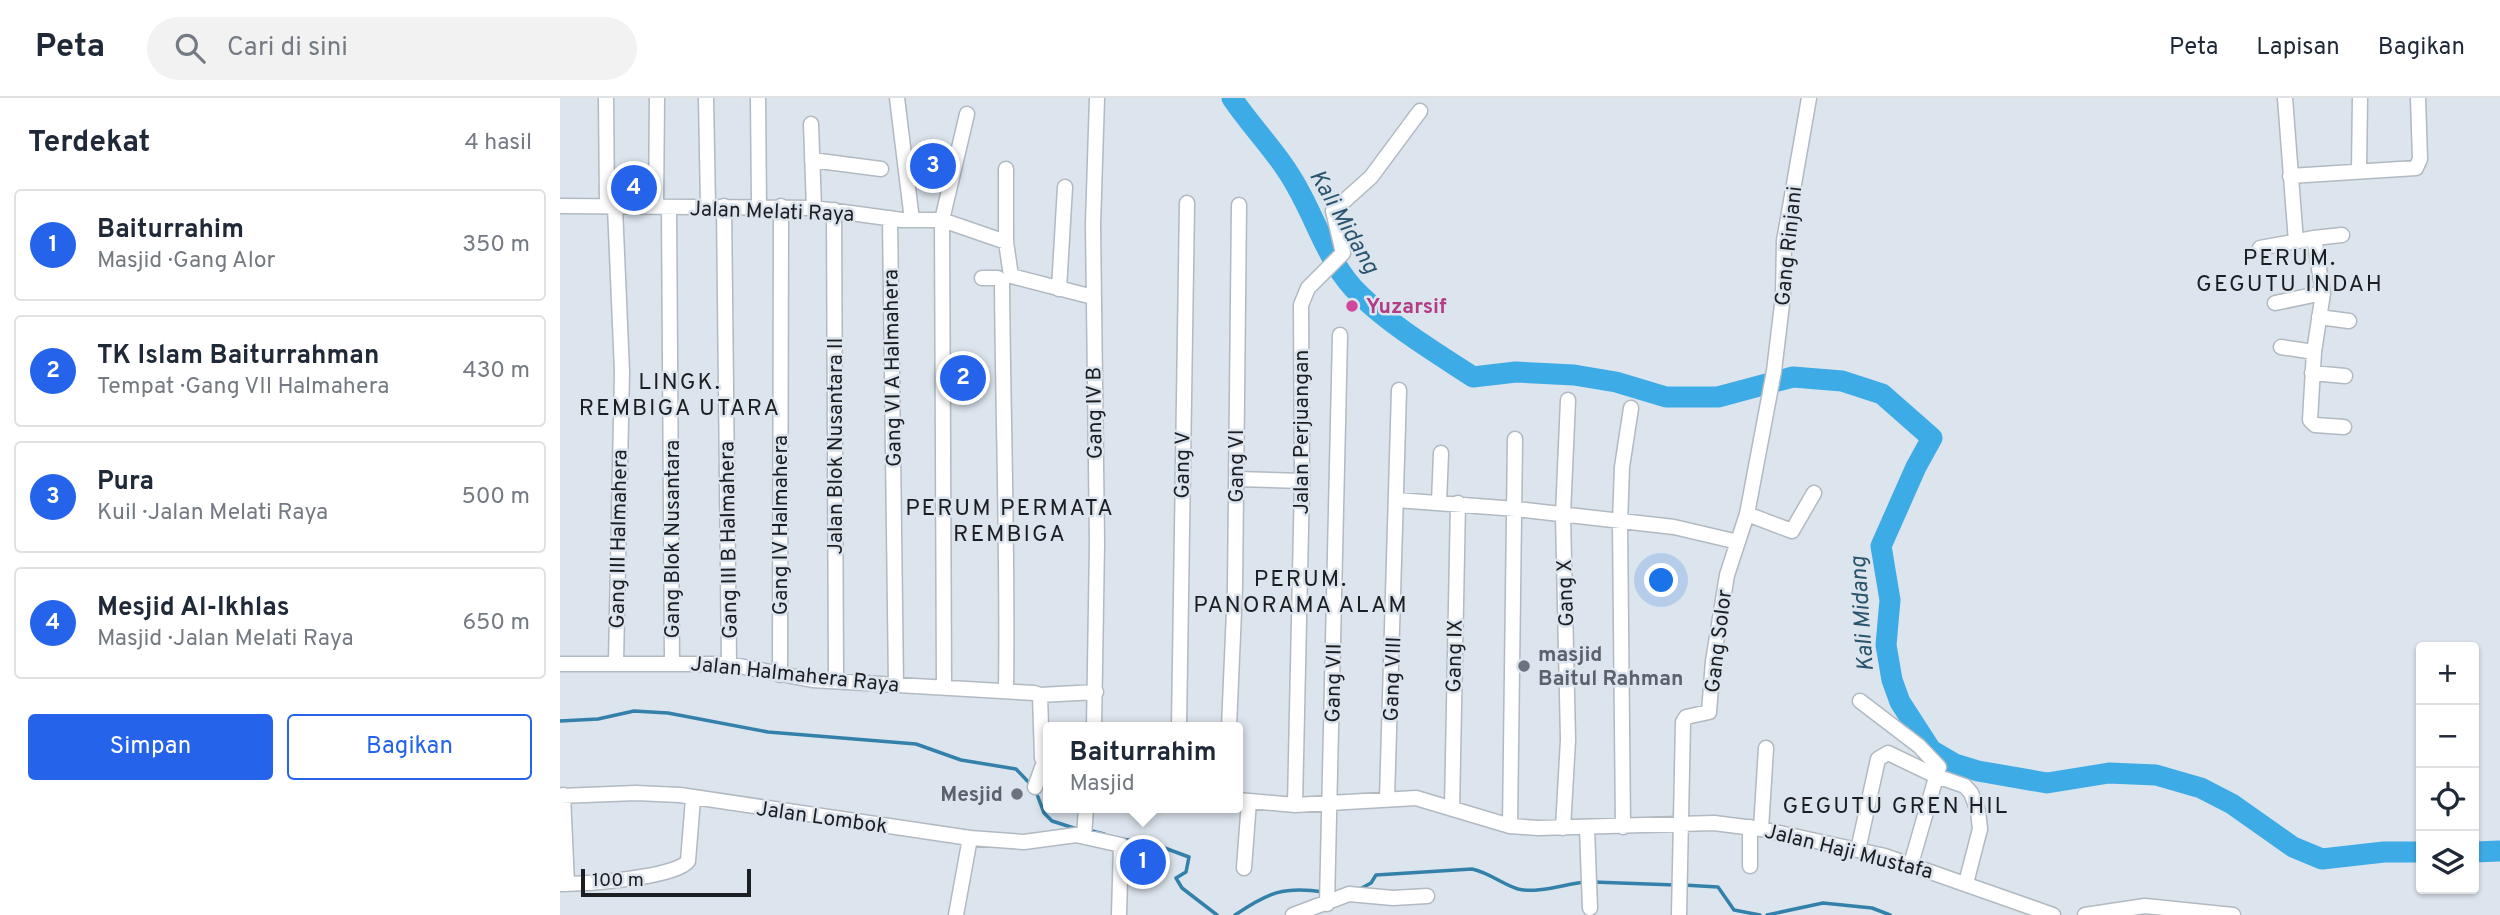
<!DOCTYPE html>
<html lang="id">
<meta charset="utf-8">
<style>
body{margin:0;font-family:Overpass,sans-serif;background:#f2f2f3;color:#1f2937}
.controls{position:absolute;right:21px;bottom:21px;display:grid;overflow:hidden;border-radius:7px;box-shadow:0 2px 5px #0004}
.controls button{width:63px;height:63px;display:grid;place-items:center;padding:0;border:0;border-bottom:2px solid #e0e1e3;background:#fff;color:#1f2937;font:35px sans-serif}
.scale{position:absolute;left:21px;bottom:18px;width:170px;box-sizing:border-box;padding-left:7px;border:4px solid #1c1f22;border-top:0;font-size:19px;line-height:24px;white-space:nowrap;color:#1c1f22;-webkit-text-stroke:5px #dce4ed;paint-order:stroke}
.you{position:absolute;left:1102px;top:483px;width:24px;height:24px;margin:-18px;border:5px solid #fff;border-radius:50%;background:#1a73e8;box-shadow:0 0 0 10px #1a73e833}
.badge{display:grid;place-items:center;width:46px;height:46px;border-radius:50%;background:#2563eb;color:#fff;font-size:23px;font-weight:700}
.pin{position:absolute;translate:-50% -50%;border:4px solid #fff;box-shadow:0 2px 7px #0006}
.popup{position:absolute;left:483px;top:624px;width:200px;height:91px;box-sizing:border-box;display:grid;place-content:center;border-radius:7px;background:#fff;filter:drop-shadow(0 2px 5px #0005);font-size:23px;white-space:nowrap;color:#747a83}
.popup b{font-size:26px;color:#1f2937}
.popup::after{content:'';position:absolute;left:50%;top:100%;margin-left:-14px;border:14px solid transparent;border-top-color:#fff}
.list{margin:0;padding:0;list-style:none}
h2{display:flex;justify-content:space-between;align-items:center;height:91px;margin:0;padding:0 28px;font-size:30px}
h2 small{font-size:23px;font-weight:400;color:#747a83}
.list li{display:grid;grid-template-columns:46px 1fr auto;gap:21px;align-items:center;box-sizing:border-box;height:112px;margin:0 14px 14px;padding:0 14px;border:2px solid #e0e1e3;border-radius:7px}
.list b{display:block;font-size:26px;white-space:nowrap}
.list p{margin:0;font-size:23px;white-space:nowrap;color:#747a83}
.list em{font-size:23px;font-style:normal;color:#747a83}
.actions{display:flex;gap:14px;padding:21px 28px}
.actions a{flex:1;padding:16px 0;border:2px solid #2563eb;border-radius:7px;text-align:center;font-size:24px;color:#2563eb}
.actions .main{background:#2563eb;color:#fff}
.icon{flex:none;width:38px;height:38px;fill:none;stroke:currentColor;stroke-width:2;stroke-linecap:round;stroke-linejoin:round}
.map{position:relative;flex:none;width:1940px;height:817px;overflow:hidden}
header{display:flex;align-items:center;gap:42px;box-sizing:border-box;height:98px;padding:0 35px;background:#fff;border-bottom:2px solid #e0e1e3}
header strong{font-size:33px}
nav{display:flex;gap:38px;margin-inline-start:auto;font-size:24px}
.search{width:490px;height:63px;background:#f2f2f3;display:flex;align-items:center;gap:18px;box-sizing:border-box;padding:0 24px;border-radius:38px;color:#747a83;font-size:26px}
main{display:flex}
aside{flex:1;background:#fff}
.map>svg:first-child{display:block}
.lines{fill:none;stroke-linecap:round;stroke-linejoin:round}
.stream{stroke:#3381aa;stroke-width:3.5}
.river{stroke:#3dabe5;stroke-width:21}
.street-casing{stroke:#b1b9c1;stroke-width:17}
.street{stroke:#fff;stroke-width:14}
.hotel-dot{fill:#d1479c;stroke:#dce4ed;stroke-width:2.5}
.worship-dot{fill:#6b7280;stroke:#dce4ed;stroke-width:2.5}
.labels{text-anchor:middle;stroke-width:5;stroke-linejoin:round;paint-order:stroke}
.street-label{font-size:21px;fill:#1c1f22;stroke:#dce4ed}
.hotel-label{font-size:21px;font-weight:bold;fill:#b23c85;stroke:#dce4ed;text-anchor:start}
.worship-label{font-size:21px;font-weight:bold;fill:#5b616d;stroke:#dce4ed;text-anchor:start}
.water-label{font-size:23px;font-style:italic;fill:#28546d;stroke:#dce4ed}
.neighbourhood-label{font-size:23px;letter-spacing:2px;fill:#1c1f22;stroke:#dce4ed}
</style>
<header>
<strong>Peta</strong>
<div class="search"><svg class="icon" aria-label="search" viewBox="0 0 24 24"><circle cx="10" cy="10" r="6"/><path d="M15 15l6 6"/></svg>Cari di sini</div>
<nav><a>Peta</a><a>Lapisan</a><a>Bagikan</a></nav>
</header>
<main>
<aside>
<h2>Terdekat<small>4 hasil</small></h2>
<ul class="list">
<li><span class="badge">1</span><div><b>Baiturrahim</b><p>Masjid · Gang Alor</p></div><em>350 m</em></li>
<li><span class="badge">2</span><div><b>TK Islam Baiturrahman</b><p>Tempat · Gang VII Halmahera</p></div><em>430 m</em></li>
<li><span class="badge">3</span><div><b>Pura</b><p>Kuil · Jalan Melati Raya</p></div><em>500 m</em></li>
<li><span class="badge">4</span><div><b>Mesjid Al-Ikhlas</b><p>Masjid · Jalan Melati Raya</p></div><em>650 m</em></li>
</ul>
<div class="actions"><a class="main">Simpan</a><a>Bagikan</a></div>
</aside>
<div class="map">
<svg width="1940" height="817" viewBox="0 0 1940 817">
<rect width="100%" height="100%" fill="#dce4ed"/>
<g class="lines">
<path class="stream" d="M0,623L38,621L74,613L108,615L208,634L356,646L401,662L456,671L475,691L484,715L492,723L517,731
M528,732L544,736
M561,741L591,745L629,759L626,774L616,780L622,790L657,817
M1033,784L1115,787
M1123,787L1158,789L1174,812L1200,817
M800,791L811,785L816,777L912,771C930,775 942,786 958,791C977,796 1005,786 1025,784
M675,817C709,794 724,788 764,794
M1207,817L1263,805L1312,810L1330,817"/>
<path class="river" d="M672,0C693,31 720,57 738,91C758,126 770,169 800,197C833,229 875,254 913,279L956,274L1014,277L1056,284L1106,299H1158L1233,279L1282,283L1322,296L1372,340L1356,369L1321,448L1330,502L1326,547L1332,582L1340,604L1371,652L1395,666L1418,673L1487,685L1549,675L1596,677L1641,690L1672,706L1733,749L1762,761L1824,754H1861
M1914,754L1940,753"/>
<g class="street-casing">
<path id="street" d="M46,0L47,108
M146,0L148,108
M198,0L199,108
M337,0L352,122
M1725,0L1736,144
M251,26L254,110
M252,62L321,71
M446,71V144
M1799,73L1800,0
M1730,78L1856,70L1860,61L1858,0
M0,108L254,110L342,122H382L446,144L451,178L533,199
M164,108L169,566
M55,109L62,273L56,564
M96,109L97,0
M109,109L112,564
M274,112L276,583
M330,120L336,587
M1754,140L1782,137
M1700,150L1754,140L1763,195L1715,205
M422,180H438L442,185C443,321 448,457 446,593
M499,191L505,89
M1763,195L1754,254L1750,322L1755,327L1784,329
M1759,219L1789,223
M1721,249L1754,254
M1752,275L1785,278
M677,381L742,383
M837,402L956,411L1114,429L1178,444
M879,404L881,355
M1187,416L1232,433L1254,395
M0,566H169L252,582L474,595L480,597L482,660L489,667
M220,577L221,108
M384,589L382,122L407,16
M480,597L536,594
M1300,603L1359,648L1379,669L1351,766
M534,629L537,445L533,126L537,0
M619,629L627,105
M669,629L675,490L679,107
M475,689L484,664
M3,697L7,786
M0,698L76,695L120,697L410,740L464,744L516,737L561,747L559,817
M827,701L839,292
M678,702L735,707L856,700L950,728L978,730L1154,725L1201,731L1325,758L1493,817
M735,707L742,383L741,207L748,190L783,155L773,113L811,79L860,13
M892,711L898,405
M950,728L955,341
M1063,729L1060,425L1062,369L1071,310
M1003,730L1008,642L1003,417L1008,302
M1027,730L1030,810
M1201,731L1206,650
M524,738L526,710
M1298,752L1318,661L1328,655L1376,678L1405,688L1411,695L1418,713L1420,731L1406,785
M1190,768V729
M684,770L689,703
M0,786C24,786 116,780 128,763L133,701
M767,806L780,237
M396,817L410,740
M733,817L789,796L833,800L867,798
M1119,817L1123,624L1126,619L1149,614L1153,563L1167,477L1187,416L1214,273L1223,198L1224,143L1249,0
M1525,817L1585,808L1673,817"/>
</g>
<use href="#street" class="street"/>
</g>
<circle class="hotel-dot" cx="792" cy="208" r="7"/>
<g class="worship-dot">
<circle cx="964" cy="568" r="7"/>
<circle cx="457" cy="696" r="7"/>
</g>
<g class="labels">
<g class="street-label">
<text transform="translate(212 113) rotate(2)" y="7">Jalan Melati Raya</text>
<text transform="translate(1228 148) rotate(-84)" y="7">Gang Rinjani</text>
<text transform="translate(332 270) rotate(-91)" y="7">Gang VI A Halmahera</text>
<text transform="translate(534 315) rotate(-91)" y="7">Gang IV B</text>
<text transform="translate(741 334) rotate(-90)" y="7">Jalan Perjuangan</text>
<text transform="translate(275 348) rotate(-90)" y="7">Jalan Blok Nusantara II</text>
<text transform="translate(622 367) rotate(-89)" y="7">Gang V</text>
<text transform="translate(676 368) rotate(-90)" y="7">Gang VI</text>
<text transform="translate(220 427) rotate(-90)" y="7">Gang IV Halmahera</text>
<text transform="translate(58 441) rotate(-89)" y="7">Gang III Halmahera</text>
<text transform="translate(112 441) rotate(-90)" y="7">Gang Blok Nusantara</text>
<text transform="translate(168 442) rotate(-91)" y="7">Gang III B Halmahera</text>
<text transform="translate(1005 495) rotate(-92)" y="7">Gang X</text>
<text transform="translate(1158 543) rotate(-83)" y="7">Gang Solor</text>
<text transform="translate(894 558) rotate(-89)" y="7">Gang IX</text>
<text transform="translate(235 576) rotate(6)" y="7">Jalan Halmahera Raya</text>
<text transform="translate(832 581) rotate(-88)" y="7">Gang VIII</text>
<text transform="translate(773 585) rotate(-89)" y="7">Gang VII</text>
<text transform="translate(262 719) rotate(8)" y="7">Jalan Lombok</text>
<text transform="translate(1289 753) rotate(14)" y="7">Jalan Haji Mustafa</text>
</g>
<g class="hotel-label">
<text x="806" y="215">Yuzarsif</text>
</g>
<g class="worship-label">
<text x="978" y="563">masjid<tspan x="978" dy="24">Baitul Rahman</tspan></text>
<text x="443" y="703" text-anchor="end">Mesjid</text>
</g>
<g class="water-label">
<text transform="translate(785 123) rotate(60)" y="8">Kali Midang</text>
<text transform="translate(1301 516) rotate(-94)" y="8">Kali Midang</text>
</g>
<g class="neighbourhood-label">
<text x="1730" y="167">PERUM.<tspan x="1730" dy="26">GEGUTU INDAH</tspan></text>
<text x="120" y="291">LINGK.<tspan x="120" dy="26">REMBIGA UTARA</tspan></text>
<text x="450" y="417">PERUM PERMATA<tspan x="450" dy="26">REMBIGA</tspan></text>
<text x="741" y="488">PERUM.<tspan x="741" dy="26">PANORAMA ALAM</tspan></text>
<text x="1336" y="715">GEGUTU GREN HIL</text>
</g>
</g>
</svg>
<div class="controls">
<button>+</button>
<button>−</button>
<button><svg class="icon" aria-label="locate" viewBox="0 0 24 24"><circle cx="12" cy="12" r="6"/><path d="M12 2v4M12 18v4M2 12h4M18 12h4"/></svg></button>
<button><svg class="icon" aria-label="layers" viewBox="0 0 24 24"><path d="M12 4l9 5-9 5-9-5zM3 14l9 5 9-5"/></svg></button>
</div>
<div class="scale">100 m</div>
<div class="you"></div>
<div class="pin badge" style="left:583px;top:764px">1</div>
<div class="popup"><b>Baiturrahim</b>Masjid</div>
<div class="pin badge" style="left:403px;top:280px">2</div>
<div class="pin badge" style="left:373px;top:68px">3</div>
<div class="pin badge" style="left:74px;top:90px">4</div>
</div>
</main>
